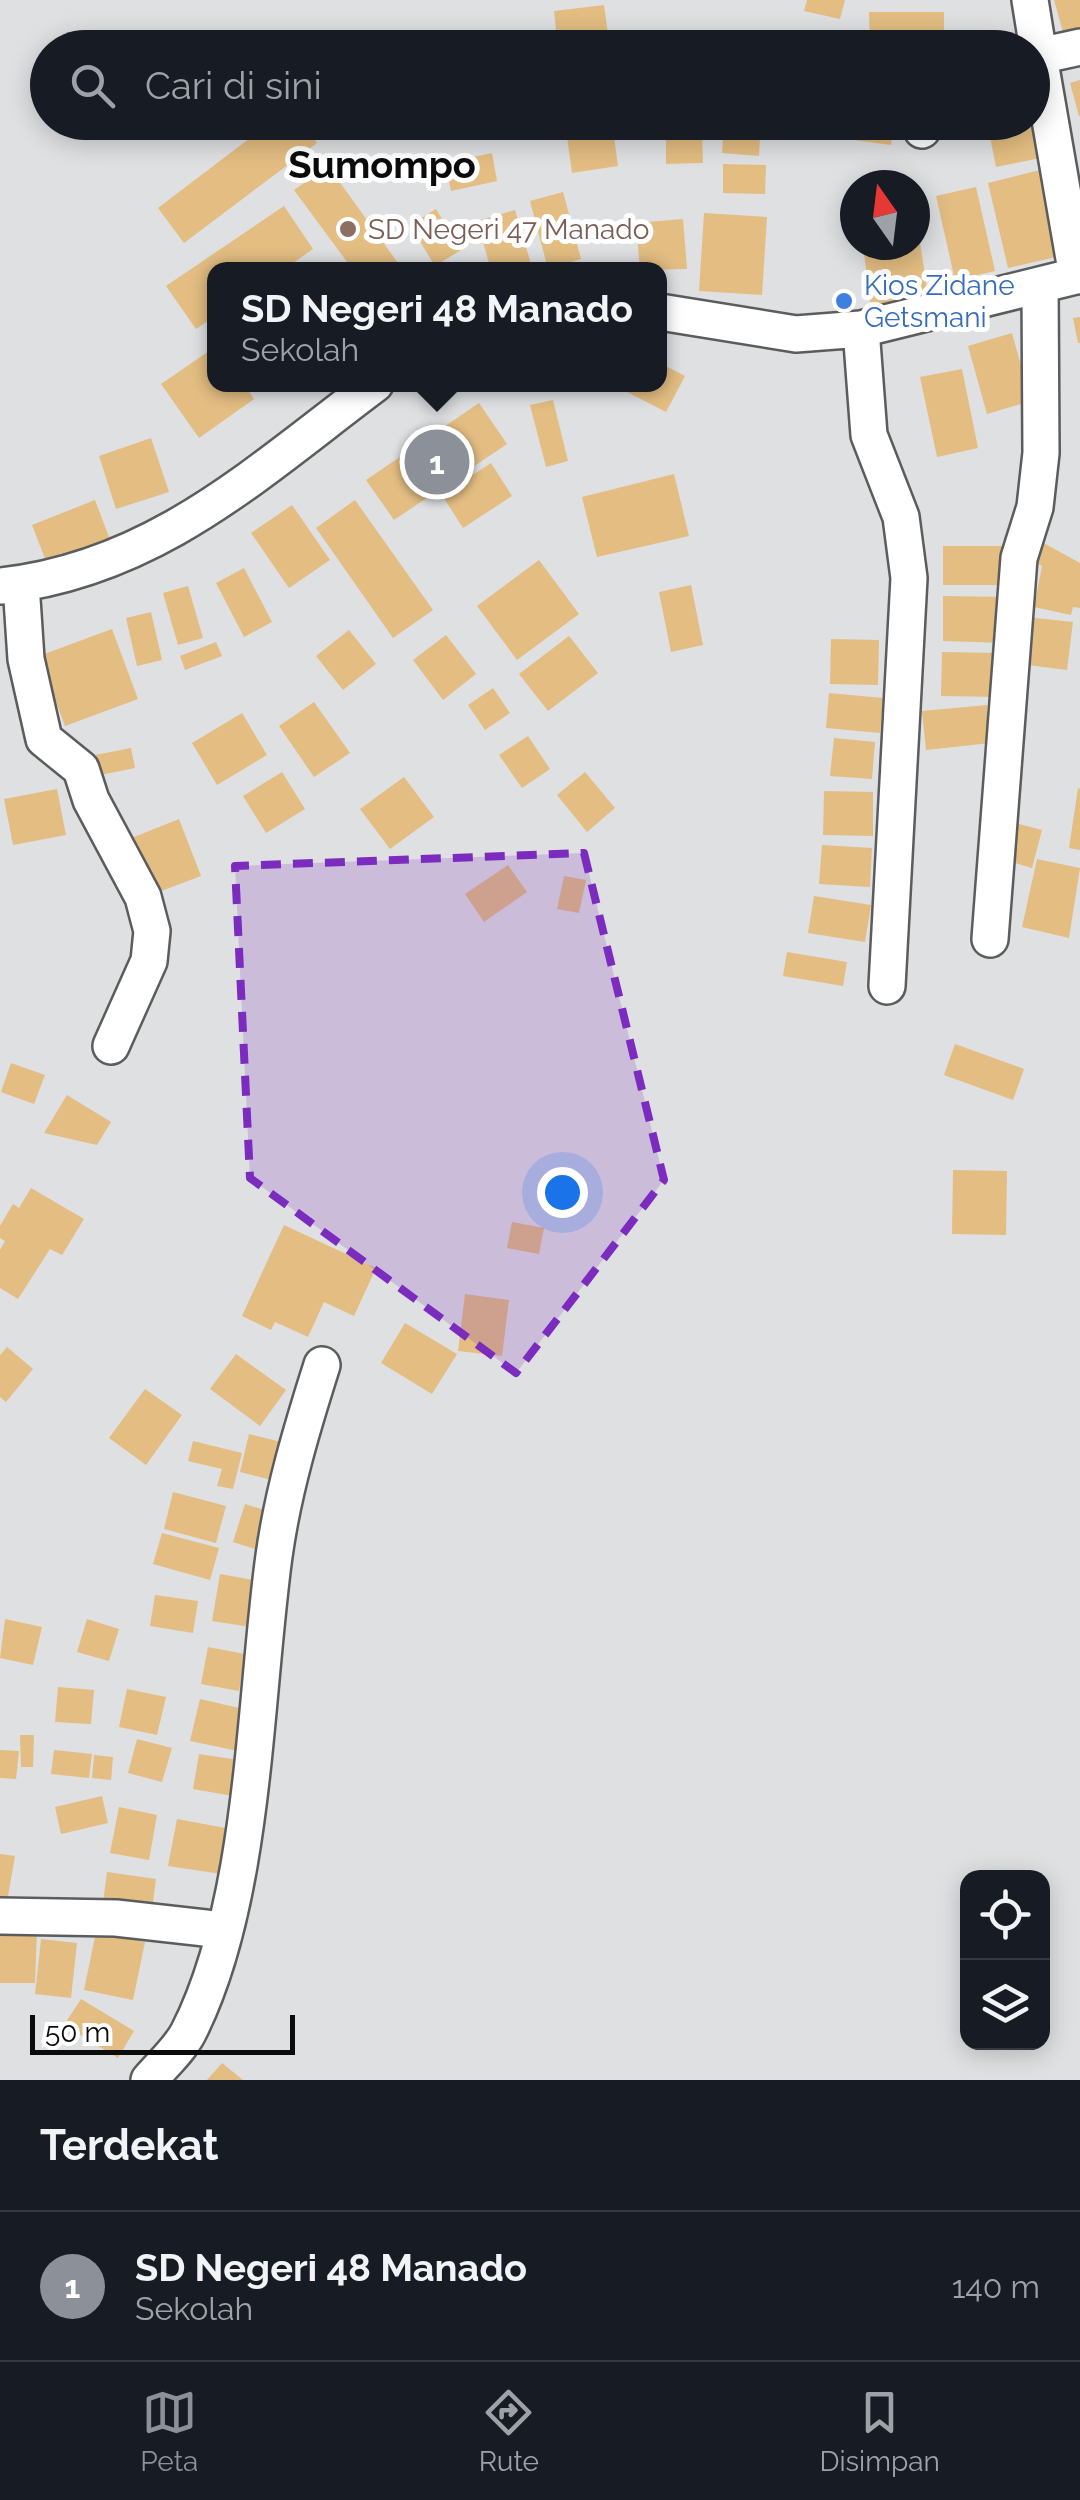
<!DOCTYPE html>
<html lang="id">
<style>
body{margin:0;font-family:Raleway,sans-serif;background:#242831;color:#f1f3f6}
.controls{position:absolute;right:30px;bottom:30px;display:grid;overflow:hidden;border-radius:20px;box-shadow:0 5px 25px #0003}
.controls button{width:90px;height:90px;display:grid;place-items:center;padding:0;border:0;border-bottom:2px solid #363941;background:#171b24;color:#f1f3f6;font:50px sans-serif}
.compass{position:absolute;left:840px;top:170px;width:90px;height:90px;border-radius:50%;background:#171b24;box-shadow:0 5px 25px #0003;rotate:346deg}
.scale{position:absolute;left:30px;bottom:25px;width:265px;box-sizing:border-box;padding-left:10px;border:5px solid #0b0b0c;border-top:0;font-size:28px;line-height:35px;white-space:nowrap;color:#0b0b0c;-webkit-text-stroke:8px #fff;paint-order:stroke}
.you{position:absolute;left:562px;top:1192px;width:35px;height:35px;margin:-25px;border:8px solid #fff;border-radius:50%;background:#1a73e8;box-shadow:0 0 0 15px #1a73e833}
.badge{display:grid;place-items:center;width:65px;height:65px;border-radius:50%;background:#8c9099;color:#fff;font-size:32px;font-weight:700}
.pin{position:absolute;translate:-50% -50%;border:5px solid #fff;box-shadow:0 2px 10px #0006}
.popup{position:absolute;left:207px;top:262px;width:460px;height:130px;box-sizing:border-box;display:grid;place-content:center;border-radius:20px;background:#171b24;filter:drop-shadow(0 2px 8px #0005);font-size:32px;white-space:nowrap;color:#9ea1a6}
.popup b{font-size:38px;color:#f1f3f6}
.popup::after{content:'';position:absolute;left:50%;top:100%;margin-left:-20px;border:20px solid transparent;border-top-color:#171b24}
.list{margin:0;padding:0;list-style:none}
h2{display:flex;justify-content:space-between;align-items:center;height:130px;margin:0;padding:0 40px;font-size:42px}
h2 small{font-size:32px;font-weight:400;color:#9ea1a6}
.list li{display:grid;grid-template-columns:65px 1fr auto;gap:30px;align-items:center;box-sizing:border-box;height:150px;padding:0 40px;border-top:2px solid #363941}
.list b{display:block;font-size:38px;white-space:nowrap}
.list p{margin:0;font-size:32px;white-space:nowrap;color:#9ea1a6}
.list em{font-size:32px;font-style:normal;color:#9ea1a6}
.icon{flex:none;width:55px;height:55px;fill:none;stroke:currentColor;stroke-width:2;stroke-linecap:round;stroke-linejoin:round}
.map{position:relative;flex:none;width:1080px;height:2080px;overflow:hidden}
.search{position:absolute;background:#171b24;box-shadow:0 5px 25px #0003;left:30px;right:30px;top:30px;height:110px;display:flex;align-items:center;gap:25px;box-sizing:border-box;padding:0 35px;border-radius:55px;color:#9ea1a6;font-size:38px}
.sheet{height:280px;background:#171b24}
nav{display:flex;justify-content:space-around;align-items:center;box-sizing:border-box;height:140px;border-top:2px solid #363941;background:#171b24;font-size:28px;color:#9ea1a6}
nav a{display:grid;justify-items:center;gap:5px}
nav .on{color:#8c9099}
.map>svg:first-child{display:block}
.building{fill:#e3bd82}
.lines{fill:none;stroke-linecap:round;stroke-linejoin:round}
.minor-casing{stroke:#5b5c5e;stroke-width:40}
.minor{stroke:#fff;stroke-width:35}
.marked{fill:#7b2cbf;fill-opacity:0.2;stroke:#7b2cbf;stroke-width:8;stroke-dasharray:20 12;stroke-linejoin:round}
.education-dot{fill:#8d6e63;stroke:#fff;stroke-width:4}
.shop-dot{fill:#3f7fe0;stroke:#fff;stroke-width:4}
.labels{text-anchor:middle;stroke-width:10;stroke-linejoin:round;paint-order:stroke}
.education-label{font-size:28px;fill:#785e54;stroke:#fff;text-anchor:start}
.shop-label{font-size:28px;fill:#366cbe;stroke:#fff;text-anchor:start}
.district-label{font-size:38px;font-weight:bold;fill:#0b0b0c;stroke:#fff}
</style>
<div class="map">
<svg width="1080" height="2080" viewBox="0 0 1080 2080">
<rect width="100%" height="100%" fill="#dfe0e2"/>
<path class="building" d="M807,0H845L840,19L804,11Z
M1054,0H1080V43L1067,46Z
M604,5L610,48H558L554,11Z
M869,12H944V48H870Z
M1080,80V116H1079L1070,83Z
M1032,81L1050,156L996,167L987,122H1032Z
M271,122H301L317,143L184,243L158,208Z
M565,122H612L618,166L572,173Z
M724,122H761L759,156L722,153Z
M841,122H894L891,145L839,138Z
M666,129H702L703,163L666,164Z
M492,153L497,181L451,191L445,163Z
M723,164L766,165L765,194L723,193Z
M328,166L403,270H353L294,190Z
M1048,168L1069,254L1008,268L988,183Z
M976,187L995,271L955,280L936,196Z
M563,192L581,259L548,269L530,201Z
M284,206L313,249L283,270H215V316L196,329L166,286Z
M436,209L461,250L435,266L410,225Z
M515,210L531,264L491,270L477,221Z
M915,211L929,300L871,308L863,245H915Z
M704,213L767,217L762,295L699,291Z
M683,219L687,269L640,270L636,223Z
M1080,317V343H1078L1073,318Z
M1012,333L1031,401L987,414L968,346Z
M215,347V384H244L254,399L199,438L161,384Z
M660,363L685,376L666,412L612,384H660Z
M962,369L978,448L937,457L920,377Z
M553,400L568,461L546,467L530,405Z
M479,403L507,444L394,520L366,480Z
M151,438L169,492L116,509L99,456Z
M491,463L512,496L463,528L442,495Z
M674,474L689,536L597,557L582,497Z
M95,500L112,545L49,569L32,525Z
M355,500L433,610L393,638L316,528Z
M292,505L330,560L289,588L251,533Z
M1040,541L1080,563V608L1073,607L1071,615L1034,607L1042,566L1030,559Z
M943,546H1006V585H943Z
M539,560L579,614L517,660L477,606Z
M244,568L272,622L244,637L216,583Z
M691,585L703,645L671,652L659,592Z
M188,586L203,638L178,645L163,593Z
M943,596L1007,597L1006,643L943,641Z
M151,612L162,660L137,666L126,618Z
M1026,617L1073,622L1067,670L1020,664Z
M112,629L138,699L65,726L39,656Z
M349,630L376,664L343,690L316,656Z
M446,635L476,674L443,700L413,660Z
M569,636L598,673L548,711L519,674Z
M831,639L879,640L878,685L830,684Z
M216,642L222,656L185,670L180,656Z
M942,652L1002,653L1001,697L941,696Z
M493,688L510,713L485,730L468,705Z
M829,693L883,698L880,733L826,728Z
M314,702L350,753L314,777L279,726Z
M987,705L990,743L926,750L922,711Z
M242,713L267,755L217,785L192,743Z
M528,736L550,769L522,788L499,755Z
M834,738L875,742L872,779L830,776Z
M131,748L135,768L100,775L95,755Z
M282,772L305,809L266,833L243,796Z
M585,772L615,808L587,832L557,795Z
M404,777L434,817L390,849L360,809Z
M1078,788L1080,789V850L1069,848Z
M57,789L66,835L13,845L4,799Z
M824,791L873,792V836L823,835Z
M179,819L201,876L156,893L134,837Z
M1011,822L1042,830L1032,868L1001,859Z
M822,845L872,848L870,887L819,884Z
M1037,859L1080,868L1069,938L1022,927Z
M508,865L527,892L484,922L465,894Z
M564,876L586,880L579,913L557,909Z
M814,896L871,905L865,942L808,933Z
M787,952L847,962L843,986L783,976Z
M955,1044L1024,1069L1013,1100L944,1075Z
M11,1063L45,1075L34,1104L1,1092Z
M67,1095L111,1122L97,1145L44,1133Z
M953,1170L1007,1171L1006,1235L952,1234Z
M31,1188L84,1219L62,1255L50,1249L18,1299L0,1288V1250L5,1241L0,1238V1226L13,1204L19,1208Z
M512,1222L544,1228L539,1254L507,1248Z
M284,1225L376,1268L354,1316L324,1302L308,1337L275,1322L271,1330L242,1316Z
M465,1294L509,1300L502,1356L458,1351Z
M405,1323L457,1354L432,1394L381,1363Z
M7,1347L33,1369L6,1402L0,1397V1355Z
M236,1354L286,1390L260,1426L210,1389Z
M145,1389L182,1415L146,1465L109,1438Z
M249,1434L289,1444L279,1482L240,1472Z
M193,1441L242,1453L233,1489L217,1486L222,1469L188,1461Z
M173,1492L226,1506L216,1543L164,1529Z
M245,1504L267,1511L255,1549L233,1542Z
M162,1533L219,1548L210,1580L153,1564Z
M220,1574L265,1582L257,1628L212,1621Z
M155,1595L198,1601L193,1633L150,1626Z
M5,1619L42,1627L33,1665L0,1658Z
M87,1619L119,1629L109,1661L77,1652Z
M208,1647L245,1654L239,1691L201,1684Z
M58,1687L94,1690L91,1724L55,1722Z
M127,1689L166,1697L157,1735L119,1727Z
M200,1699L252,1711L243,1752L190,1741Z
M20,1735H34L33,1767H21Z
M137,1739L172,1748L162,1782L128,1773Z
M0,1750L19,1751L16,1779L0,1778Z
M54,1750L92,1754L89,1778L51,1774Z
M199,1754L239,1760L233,1796L193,1789Z
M94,1755L113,1757L111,1780L92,1778Z
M102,1796L108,1823L61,1834L55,1807Z
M119,1807L157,1815L149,1860L110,1853Z
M177,1819L236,1830L228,1875L168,1866Z
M0,1854L15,1856L7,1902L0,1901Z
M107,1872L156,1879L152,1909L103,1903Z
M0,1931L37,1932L35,1983H0Z
M96,1932L145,1942L133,2000L84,1990Z
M41,1939L77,1943L71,1998L35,1994Z
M81,1999L134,2031L118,2058L64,2025Z
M222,2063L243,2080H207Z"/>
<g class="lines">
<g class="minor-casing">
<path id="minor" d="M1030,0L1039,56L1032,57
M920,122L922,130
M1077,276L1039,56L1080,47
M660,312L796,334L861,329L1080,275
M861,329L869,435L901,517L909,578L887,986
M21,584L26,659L44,739L81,769L91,800L143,897L152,931L149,961L111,1046
M1,586C155,569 256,473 375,384
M990,939L1019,558L1035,507L1041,453L1040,285
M0,1916L116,1918L223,1930
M149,2080C162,2065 179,2050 188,2033C255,1902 254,1702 274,1556C283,1491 302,1428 322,1365"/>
</g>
<use href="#minor" class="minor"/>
</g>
<path class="marked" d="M584,853L664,1180L516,1373L250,1178L235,866Z"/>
<circle class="education-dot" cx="348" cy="229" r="10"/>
<circle class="shop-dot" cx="844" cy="301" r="10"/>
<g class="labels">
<g class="education-label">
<text x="368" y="239">SD Negeri 47 Manado</text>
</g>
<g class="shop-label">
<text x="864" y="295">Kios Zidane<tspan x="864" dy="32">Getsmani</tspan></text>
</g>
<g class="district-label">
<text x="382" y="178">Sumompo</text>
</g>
</g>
</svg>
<div class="controls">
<button><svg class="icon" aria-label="locate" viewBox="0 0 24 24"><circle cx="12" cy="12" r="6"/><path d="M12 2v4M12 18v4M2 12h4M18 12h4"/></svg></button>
<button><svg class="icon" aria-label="layers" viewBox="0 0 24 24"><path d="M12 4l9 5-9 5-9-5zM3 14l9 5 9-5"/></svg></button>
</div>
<svg class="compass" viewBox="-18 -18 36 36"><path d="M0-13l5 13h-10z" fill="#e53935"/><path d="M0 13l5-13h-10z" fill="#9ea1a6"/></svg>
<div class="scale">50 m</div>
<div class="you"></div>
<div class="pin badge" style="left:437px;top:462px">1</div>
<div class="popup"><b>SD Negeri 48 Manado</b>Sekolah</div>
<div class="search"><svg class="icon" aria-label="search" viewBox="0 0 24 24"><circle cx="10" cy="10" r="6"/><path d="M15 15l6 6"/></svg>Cari di sini</div>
</div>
<section class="sheet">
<h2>Terdekat<small></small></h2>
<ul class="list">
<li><span class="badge">1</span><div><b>SD Negeri 48 Manado</b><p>Sekolah</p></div><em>140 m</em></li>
</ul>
</section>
<nav>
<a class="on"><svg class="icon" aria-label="map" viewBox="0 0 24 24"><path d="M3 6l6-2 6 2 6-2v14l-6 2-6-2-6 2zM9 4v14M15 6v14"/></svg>Peta</a>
<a><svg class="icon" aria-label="directions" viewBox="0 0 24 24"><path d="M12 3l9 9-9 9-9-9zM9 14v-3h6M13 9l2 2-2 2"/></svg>Rute</a>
<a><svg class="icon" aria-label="saved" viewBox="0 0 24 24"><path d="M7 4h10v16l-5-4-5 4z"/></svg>Disimpan</a>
</nav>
